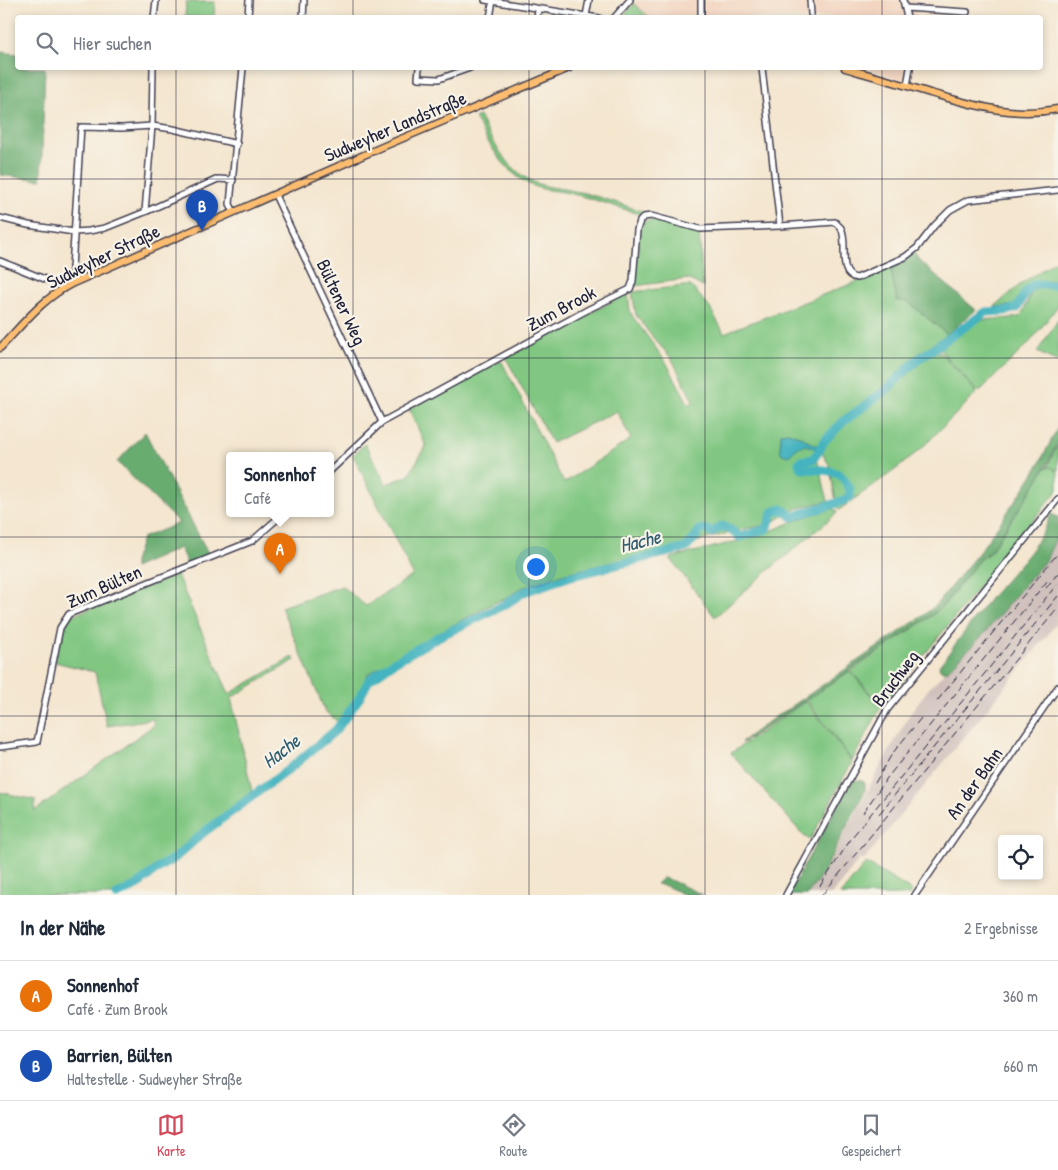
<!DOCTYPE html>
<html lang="de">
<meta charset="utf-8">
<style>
body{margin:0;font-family:"Patrick Hand",sans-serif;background:#f6f6f7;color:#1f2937}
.controls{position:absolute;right:15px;bottom:15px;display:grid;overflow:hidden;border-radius:5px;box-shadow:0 2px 8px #0003}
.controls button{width:45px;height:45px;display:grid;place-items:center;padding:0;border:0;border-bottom:1px solid #e0e1e3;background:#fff;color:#1f2937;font:25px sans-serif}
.you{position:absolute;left:535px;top:566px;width:18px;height:18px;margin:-12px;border:4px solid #fff;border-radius:50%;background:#1a73e8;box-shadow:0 0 0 8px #1a73e833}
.badge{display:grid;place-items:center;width:32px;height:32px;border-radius:50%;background:#d1495b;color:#fff;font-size:16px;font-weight:700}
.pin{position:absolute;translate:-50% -41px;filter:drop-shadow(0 1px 2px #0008)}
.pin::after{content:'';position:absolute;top:26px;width:18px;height:15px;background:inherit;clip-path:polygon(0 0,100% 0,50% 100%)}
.popup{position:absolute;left:226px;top:452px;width:108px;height:65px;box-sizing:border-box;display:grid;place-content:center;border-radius:5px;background:#fff;filter:drop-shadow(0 1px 4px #0005);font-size:16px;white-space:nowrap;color:#747a83}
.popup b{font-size:19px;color:#1f2937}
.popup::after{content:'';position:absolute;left:50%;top:100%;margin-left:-10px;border:10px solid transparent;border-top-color:#fff}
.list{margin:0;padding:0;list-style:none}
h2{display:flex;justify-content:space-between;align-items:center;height:65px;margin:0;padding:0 20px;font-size:21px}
h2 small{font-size:16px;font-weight:400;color:#747a83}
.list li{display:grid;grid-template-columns:32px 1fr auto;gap:15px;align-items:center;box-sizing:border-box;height:70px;padding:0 20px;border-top:1px solid #e0e1e3}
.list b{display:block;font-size:19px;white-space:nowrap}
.list p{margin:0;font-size:16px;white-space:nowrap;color:#747a83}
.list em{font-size:16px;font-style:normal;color:#747a83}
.icon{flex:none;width:28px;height:28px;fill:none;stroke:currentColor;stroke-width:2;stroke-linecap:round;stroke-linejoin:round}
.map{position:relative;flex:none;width:1058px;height:895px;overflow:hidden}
.search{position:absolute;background:#fff;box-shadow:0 2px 8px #0003;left:15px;right:15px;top:15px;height:55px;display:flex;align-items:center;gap:12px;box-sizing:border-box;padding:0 18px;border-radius:5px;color:#747a83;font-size:19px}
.sheet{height:205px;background:#fff}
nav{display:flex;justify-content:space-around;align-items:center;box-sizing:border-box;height:70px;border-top:1px solid #e0e1e3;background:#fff;font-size:14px;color:#747a83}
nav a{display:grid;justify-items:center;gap:2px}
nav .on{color:#d1495b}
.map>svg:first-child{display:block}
.built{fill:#f3d4bf}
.industrial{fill:#cfc0bb}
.green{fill:#81c782;stroke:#52745e}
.forest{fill:#68ac70;stroke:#456756}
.water{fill:#45b4c0;stroke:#346b7e}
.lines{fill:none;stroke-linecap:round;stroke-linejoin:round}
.river{stroke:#45b4c0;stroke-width:9}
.minor-casing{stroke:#423f51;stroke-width:8}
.major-casing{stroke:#423f51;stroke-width:9}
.minor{stroke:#fff;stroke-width:5}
.major{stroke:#fcbd6f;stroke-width:6}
.rail{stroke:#22223b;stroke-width:1;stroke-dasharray:8 4;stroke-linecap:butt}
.grid{fill:none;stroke:#22223b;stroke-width:1;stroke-opacity:0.55}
.labels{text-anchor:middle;stroke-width:4.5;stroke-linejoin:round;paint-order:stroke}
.street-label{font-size:19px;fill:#22223b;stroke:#f7f3e8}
.water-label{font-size:20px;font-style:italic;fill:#305c70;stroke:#f7f3e8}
</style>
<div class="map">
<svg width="1058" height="895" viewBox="0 0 1058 895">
<rect width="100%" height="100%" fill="#f7f3e8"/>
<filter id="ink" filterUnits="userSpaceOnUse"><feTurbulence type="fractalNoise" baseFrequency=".02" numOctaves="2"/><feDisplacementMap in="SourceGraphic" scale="10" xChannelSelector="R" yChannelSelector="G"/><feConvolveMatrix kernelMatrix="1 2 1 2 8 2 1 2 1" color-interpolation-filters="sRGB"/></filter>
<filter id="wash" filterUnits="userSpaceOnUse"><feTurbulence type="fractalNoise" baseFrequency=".0096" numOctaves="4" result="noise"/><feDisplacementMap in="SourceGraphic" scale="20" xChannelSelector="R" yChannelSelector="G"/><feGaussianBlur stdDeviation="1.12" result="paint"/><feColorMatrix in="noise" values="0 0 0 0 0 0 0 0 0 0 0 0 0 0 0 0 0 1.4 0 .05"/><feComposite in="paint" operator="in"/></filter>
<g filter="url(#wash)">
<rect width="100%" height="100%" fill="#f4e6cf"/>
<path class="built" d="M638,0H915L916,17H649L634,4Z
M864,68H915L912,83Z"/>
<path class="industrial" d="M1058,534V622L864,860L860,859L831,895H808L827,867L880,767L913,709L931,686L984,634L1029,579L1046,560Z"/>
<path class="green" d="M186,2H215L214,17H185Z
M634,4L649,17H622Z
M479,116C492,142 512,177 542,185C556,189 570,189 584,193C607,199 630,207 653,215L646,214L640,217L639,214C616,207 592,198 568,193C556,190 543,191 531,185C504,172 488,143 475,118Z
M652,220L699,231L703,287L688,279L634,286L640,228L645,221Z
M1058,259V279L1056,280C1026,282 1030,278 1015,305L994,307L1022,283Z
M890,266L897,300L908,302L947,334L915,356L883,387L842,419L823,438L815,451L828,501L798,508L767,525L740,530L666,550L565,573L521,588L507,598L494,603L438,633L368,674L358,695L338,722L325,711L281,607L342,586L366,606L413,575L353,455L365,444L386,484L408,476L426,446L409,409L499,361L502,362L564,483L631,439L617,411L552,443L506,358L628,293L630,311L633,317L666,362L689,405L693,401L672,359L650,334L636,315L632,292L684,286H691L710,308L724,333L856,282Z
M1058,287V306L1030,342L981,390L977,391L975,389L939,349L979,320L1013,318L1021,316L1032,291L1037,289Z
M1058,320V362L1037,352Z
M934,353H940L946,358L977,392L976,394L923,447L899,467L839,510L837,507L829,464L824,457L822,451L825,442L847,423L886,395L925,358Z
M1058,445V471L1051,467L1058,472V490L882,707L851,671L934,614L945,604L979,560L983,557L989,554L1029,494L1045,468L1050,467H1047Z
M831,509H835L837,511L836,514L757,580L715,617L670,558L758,536L805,517Z
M177,575L229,694L293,657L295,660L231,698L252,791L201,832L174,856L160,864L133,885L116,895H0V792L35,800V811L154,725L153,719L107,726L95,672L55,662L62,630L71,616Z
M850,671L881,707L852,761L807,700Z
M806,701L852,762L810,840L804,836L731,753Z
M866,863L912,891L909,895H840Z"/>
<path class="forest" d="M0,52L17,54L18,68H45L41,180L0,175Z
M914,253L918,260L976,310L947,334L908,302L897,301L890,266Z
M1058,427V443L1046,466L1027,497L988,554L982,556L978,561L945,603L933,614L742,743L741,742L779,714L785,711L924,615L935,606L980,551L1021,493L1037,468Z
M145,432L209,555L187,564L180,548L134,568V562L142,538L179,523L117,462Z
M1051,514L1058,517V534L1046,560L1029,579L984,634L947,671H943L940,669L939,666C956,644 971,622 988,601C1010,573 1039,548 1051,514Z
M854,780L863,781L865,784V791L823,873L807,895H788L848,785Z
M662,878L668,879L703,895H685L666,886L656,884Z"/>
<path class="water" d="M788,432L802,437L809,442L818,446L824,441L819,451C804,442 800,444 789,456L782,454L780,449L781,433Z"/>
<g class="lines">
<path class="river" d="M117,895L135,887L161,866L175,858L203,833L289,769L336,730L360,697L369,680L394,662L438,637L506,604L524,592L568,577L686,548L696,537L699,530C704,528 707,529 711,533L722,526L729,529L740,537L767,529L773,512L782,509L793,517C813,508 831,508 850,497V489C847,485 846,482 843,478C837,469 814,469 803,469L800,466L799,463L801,461L813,459L819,451L824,441L844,421L885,391L917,360L986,312L1005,311L1017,308L1026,292L1034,284L1053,285L1058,283"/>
</g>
</g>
<g filter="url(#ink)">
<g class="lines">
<g class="minor-casing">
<path id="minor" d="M485,0L599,18
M810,0L811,14
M903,0L907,18
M905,8L967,12
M586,16L589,0
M154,18L156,0
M248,18L249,0
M303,18L304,0
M490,18L493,0
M537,18L538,9
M614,18L630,0
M701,18V0
M419,68L418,78L439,79L470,68
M762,68L780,226L835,222C837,224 839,226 841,228C849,241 836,276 857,278L905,257L917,248L934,226L950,210L968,200L1058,190
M907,86L910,68
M275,195L382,422
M145,212L152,126L153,68
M234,212L230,204L243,68
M0,218L28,225L74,232L89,231L105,228L145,212L218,179L233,180
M0,261L57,284L62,289
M71,284L81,127L122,128L152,126L173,129L237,144
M330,471L382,422L589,309L630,289L633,281L637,230L640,221L644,217L651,216L700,229L780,226
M0,747L37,742L60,628L69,614L252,541L284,513
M786,895L887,710L1058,499
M915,895L1058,687"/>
</g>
<g class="major-casing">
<path id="major" d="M845,68C873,76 902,84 930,93C973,105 1012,118 1058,109
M0,348C22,325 42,299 71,284L382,147L569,68"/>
</g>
<use href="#minor" class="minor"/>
<use href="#major" class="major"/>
<path class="rail" d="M1046,588L1058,573
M937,701L1058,553
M875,783L892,754L921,718
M863,813L887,778L1048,580
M879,814L1058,596
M820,886L853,836L1058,583
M822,895L1058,608"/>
</g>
</g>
<path class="grid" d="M176,0V18M353,0V18M529,0V18M705,0V18M882,0V18M176,68V895M353,68V895M529,68V895M705,68V895M882,68V895M0,179H1058M0,358H1058M0,537H1058M0,716H1058"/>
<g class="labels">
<g class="street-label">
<text transform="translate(395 126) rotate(-23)" y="7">Sudweyher Landstraße</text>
<text transform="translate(103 256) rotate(-26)" y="7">Sudweyher Straße</text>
<text transform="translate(342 302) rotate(65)" y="7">Bültener Weg</text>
<text transform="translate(561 308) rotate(-28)" y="7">Zum Brook</text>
<text transform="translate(104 586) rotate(-24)" y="7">Zum Bülten</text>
<text transform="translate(895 678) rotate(-53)" y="7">Bruchweg</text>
<text transform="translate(974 783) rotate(-55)" y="7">An der Bahn</text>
</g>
<g class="water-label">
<text transform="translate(640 541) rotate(-14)" y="7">Hache</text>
<text transform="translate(281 751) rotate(-38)" y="7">Hache</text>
</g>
</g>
</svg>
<div class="controls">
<button><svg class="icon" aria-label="locate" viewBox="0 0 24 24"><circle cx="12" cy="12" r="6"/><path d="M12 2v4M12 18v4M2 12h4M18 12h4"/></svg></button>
</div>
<div class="you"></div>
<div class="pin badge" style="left:280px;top:574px;background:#e8710a">A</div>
<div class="popup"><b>Sonnenhof</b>Café</div>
<div class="pin badge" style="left:202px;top:231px;background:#1a4fb4">B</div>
<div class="search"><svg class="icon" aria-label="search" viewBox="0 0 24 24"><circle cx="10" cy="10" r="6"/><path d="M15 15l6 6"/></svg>Hier suchen</div>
</div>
<section class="sheet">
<h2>In der Nähe<small>2 Ergebnisse</small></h2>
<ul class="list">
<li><span class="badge" style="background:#e8710a">A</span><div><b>Sonnenhof</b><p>Café · Zum Brook</p></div><em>360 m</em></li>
<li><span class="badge" style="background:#1a4fb4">B</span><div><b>Barrien, Bülten</b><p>Haltestelle · Sudweyher Straße</p></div><em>660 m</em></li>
</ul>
</section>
<nav>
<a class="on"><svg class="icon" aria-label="map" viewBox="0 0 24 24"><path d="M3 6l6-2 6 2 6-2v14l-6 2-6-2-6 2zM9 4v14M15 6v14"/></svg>Karte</a>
<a><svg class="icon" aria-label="directions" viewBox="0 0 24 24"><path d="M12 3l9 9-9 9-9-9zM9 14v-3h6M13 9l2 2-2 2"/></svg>Route</a>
<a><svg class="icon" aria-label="saved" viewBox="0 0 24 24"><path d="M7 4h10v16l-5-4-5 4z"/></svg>Gespeichert</a>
</nav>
